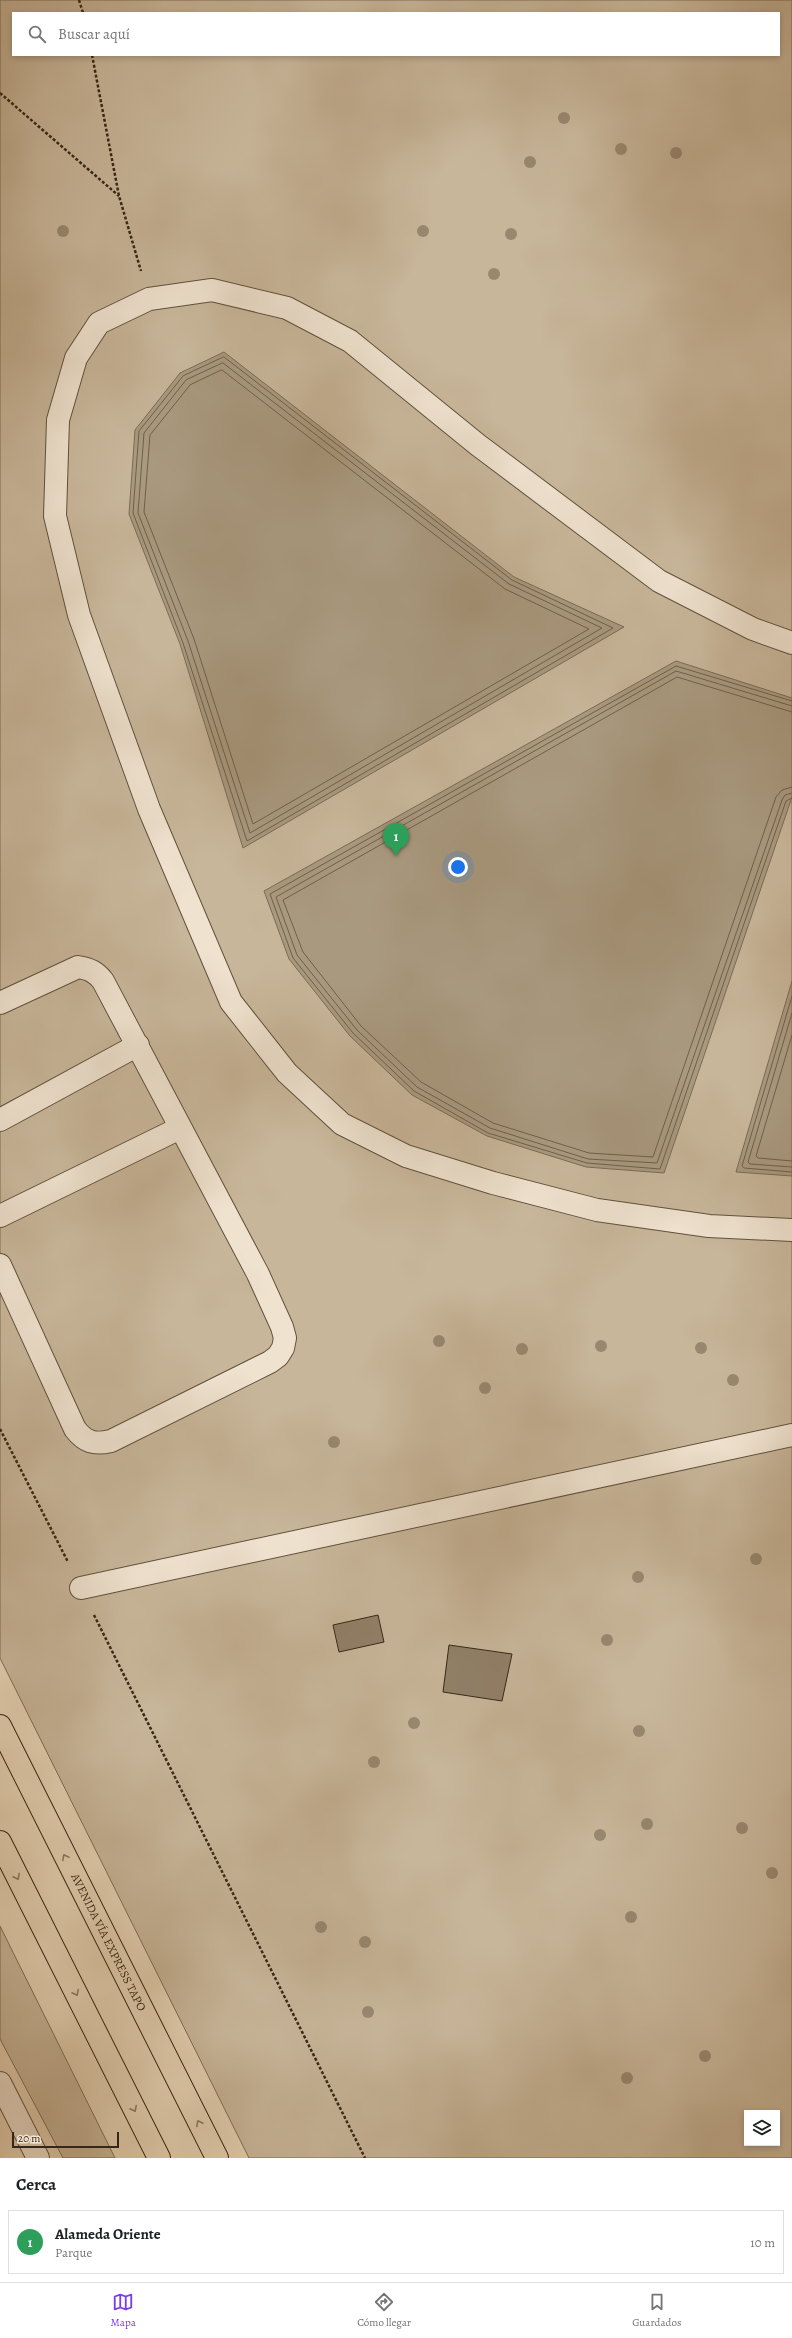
<!DOCTYPE html>
<html lang="es">
<meta charset="utf-8">
<style>
body{margin:0;font-family:Alegreya,serif;background:#f6f6f6;color:#202124}
.controls{position:absolute;right:12px;bottom:12px;display:grid;overflow:hidden;border-radius:0px;box-shadow:0 2px 6px #0003}
.controls button{width:36px;height:36px;display:grid;place-items:center;padding:0;border:0;border-bottom:1px solid #e0e0e0;background:#fff;color:#202124;font:20px sans-serif}
.scale{position:absolute;left:12px;bottom:10px;width:107px;box-sizing:border-box;padding-left:4px;border:2px solid #342717;border-top:0;font-size:11px;line-height:14px;white-space:nowrap;color:#342717;-webkit-text-stroke:3px #efe2cf;paint-order:stroke}
.you{position:absolute;left:458px;top:867px;width:14px;height:14px;margin:-10px;border:3px solid #fff;border-radius:50%;background:#1a73e8;box-shadow:0 0 0 6px #1a73e833}
.badge{display:grid;place-items:center;width:26px;height:26px;border-radius:50%;background:#7c3aed;color:#fff;font-size:13px;font-weight:700}
.pin{position:absolute;translate:-50% -33px;filter:drop-shadow(0 1px 2px #0008)}
.pin::after{content:'';position:absolute;top:21px;width:14px;height:12px;background:inherit;clip-path:polygon(0 0,100% 0,50% 100%)}
.list{margin:0;padding:0;list-style:none}
h2{display:flex;justify-content:space-between;align-items:center;height:52px;margin:0;padding:0 16px;font-size:17px}
h2 small{font-size:13px;font-weight:400;color:#757577}
.list li{display:grid;grid-template-columns:26px 1fr auto;gap:12px;align-items:center;box-sizing:border-box;height:64px;margin:0 8px 8px;padding:0 8px;border:1px solid #e0e0e0;border-radius:0px}
.list b{display:block;font-size:15px;white-space:nowrap}
.list p{margin:0;font-size:13px;white-space:nowrap;color:#757577}
.list em{font-size:13px;font-style:normal;color:#757577}
.icon{flex:none;width:22px;height:22px;fill:none;stroke:currentColor;stroke-width:2;stroke-linecap:round;stroke-linejoin:round}
.map{position:relative;flex:none;width:792px;height:2158px;overflow:hidden}
.search{position:absolute;background:#fff;box-shadow:0 2px 6px #0003;left:12px;right:12px;top:12px;height:44px;display:flex;align-items:center;gap:10px;box-sizing:border-box;padding:0 14px;border-radius:0px;color:#757577;font-size:15px}
.sheet{height:124px;background:#fff}
nav{display:flex;justify-content:space-around;align-items:center;box-sizing:border-box;height:56px;border-top:1px solid #e0e0e0;background:#fff;font-size:11px;color:#757577}
nav a{display:grid;justify-items:center;gap:2px}
nav .on{color:#7c3aed}
.map>svg:first-child{display:block}
.green{fill:#c8b69a;stroke:#7e6e58;fill-rule:evenodd}
.water{fill:#a9997f;stroke:#7a6b55}
.lines{fill:none;stroke-linecap:round;stroke-linejoin:round}
.shore{stroke:#6e604b;stroke-width:1}
.building{fill:#918069;stroke:#342717}
.minor-casing{stroke:#60523e;stroke-width:24}
.major-casing{stroke:#342717;stroke-width:24}
.path{stroke:#342717;stroke-width:2.5;stroke-dasharray:3 2;stroke-linecap:butt}
.minor{stroke:#efe2cf;stroke-width:22}
.major{stroke:#e6d3b5;stroke-width:22}
.tree{fill:#988870}
.oneway{stroke:#8d7d66}
.labels{text-anchor:middle;stroke-width:3;stroke-linejoin:round;paint-order:stroke}
.street-label{font-size:12px;fill:#342717;stroke:#efe2cf}
</style>
<div class="map">
<svg width="792" height="2158" viewBox="0 0 792 2158">
<rect width="100%" height="100%" fill="#e6d3b5"/>
<filter id="stains"><feTurbulence type="fractalNoise" baseFrequency=".005" numOctaves="4"/><feColorMatrix values="0 0 0 0 .2 0 0 0 0 .09 0 0 0 0 .02 0 0 0 .5 -.17"/></filter>
<radialGradient id="worn" r=".72"><stop offset=".6" stop-color="#630" stop-opacity="0"/><stop offset="1" stop-color="#630" stop-opacity=".3"/></radialGradient>
<path class="green" d="M0,0H792V2158H249L0,1658ZM13,13H779V55H13ZM747,2113H777V2143H747Z
M0,1926L115,2158H63L0,2039Z"/>
<path class="water" d="M224,352L514,577L624,627L243,848L180,644L129,514L135,430L180,373Z
M676,661L792,698V797L664,1173L586,1167L487,1136L412,1095L350,1036L289,959L264,891Z
M792,981V1176L736,1172Z"/>
<g class="lines">
<path class="shore" d="M224,357L512,580L613,628L247,841L183,643L133,513L139,431L183,376Z
M223,363L509,584L602,628L250,833L188,641L138,513L144,433L186,380Z
M222,370L505,589L589,629L253,824L194,639L144,512L150,435L190,385Z
M792,701L676,666L270,894L293,958L353,1033L414,1091L488,1133L587,1163L660,1169L786,801L792,798
M792,706L676,671L276,897L297,955L357,1030L417,1087L490,1128L588,1159L657,1163L782,800L785,795L792,793
M792,712L677,677L283,900L303,952L361,1026L421,1082L493,1123L589,1153L653,1157L776,797L782,790L792,787
M792,996L742,1166L744,1168L792,1172
M792,1013L748,1162L750,1164L792,1167
M792,1035L756,1156L758,1158L792,1161"/>
</g>
<path class="building" d="M378,1615L384,1642L339,1652L333,1625Z
M449,1645L512,1654L502,1701L443,1692Z"/>
<g class="lines">
<g class="minor-casing">
<path id="minor" d="M792,643L753,629L659,581L478,445L350,341L287,308L212,290L149,299L99,323L76,358L58,420L55,516L79,615L149,809L231,1002L287,1073L342,1124L406,1156L493,1183L597,1210L709,1226L792,1230
M0,1003L78,967C90,969 96,972 103,981L258,1274L282,1327L285,1338L283,1348L278,1356L270,1362L111,1441C94,1445 85,1442 75,1429L0,1265
M0,1120L138,1045
M0,1216L180,1128
M81,1588L792,1435
M0,2083L38,2158"/>
</g>
<g class="major-casing">
<g id="major">
<path id="s1" d="M0,1726L217,2158"/>
<path d="M0,1842L159,2158"/>
</g>
</g>
<path class="path" d="M79,0L83,13
M92,55L119,196L141,271
M0,93L119,196
M0,1429L68,1562
M94,1615L365,2158"/>
<use href="#minor" class="minor"/>
<use href="#major" class="major"/>
</g>
<g class="tree">
<circle cx="564" cy="118" r="6"/>
<circle cx="621" cy="149" r="6"/>
<circle cx="676" cy="153" r="6"/>
<circle cx="530" cy="162" r="6"/>
<circle cx="63" cy="231" r="6"/>
<circle cx="423" cy="231" r="6"/>
<circle cx="511" cy="234" r="6"/>
<circle cx="494" cy="274" r="6"/>
<circle cx="439" cy="1341" r="6"/>
<circle cx="601" cy="1346" r="6"/>
<circle cx="701" cy="1348" r="6"/>
<circle cx="522" cy="1349" r="6"/>
<circle cx="733" cy="1380" r="6"/>
<circle cx="485" cy="1388" r="6"/>
<circle cx="334" cy="1442" r="6"/>
<circle cx="756" cy="1559" r="6"/>
<circle cx="638" cy="1577" r="6"/>
<circle cx="607" cy="1640" r="6"/>
<circle cx="414" cy="1723" r="6"/>
<circle cx="639" cy="1731" r="6"/>
<circle cx="374" cy="1762" r="6"/>
<circle cx="647" cy="1824" r="6"/>
<circle cx="742" cy="1828" r="6"/>
<circle cx="600" cy="1835" r="6"/>
<circle cx="772" cy="1873" r="6"/>
<circle cx="631" cy="1917" r="6"/>
<circle cx="321" cy="1927" r="6"/>
<circle cx="365" cy="1942" r="6"/>
<circle cx="368" cy="2012" r="6"/>
<circle cx="705" cy="2056" r="6"/>
<circle cx="627" cy="2078" r="6"/>
</g>
<defs><path id="oneway-chevron" d="M-2-3.5L2.5 0L-2 3.5" fill="none" stroke-width="1.6" stroke-linecap="round" stroke-linejoin="round"/></defs>
<g class="oneway">
<use href="#oneway-chevron" transform="translate(65 1857) rotate(-117)"/>
<use href="#oneway-chevron" transform="translate(17 1877) rotate(63)"/>
<use href="#oneway-chevron" transform="translate(76 1993) rotate(63)"/>
<use href="#oneway-chevron" transform="translate(134 2109) rotate(63)"/>
<use href="#oneway-chevron" transform="translate(199 2123) rotate(-117)"/>
</g>
<g class="labels">
<g class="street-label">
<text dy="4" stroke="none"><textPath href="#s1" startOffset="242">AVENIDA VÍA EXPRESS TAPO</textPath></text>
</g>
</g>
<rect width="100%" height="100%" filter="url(#stains)"/>
<rect width="100%" height="100%" fill="url(#worn)"/>
</svg>
<div class="controls">
<button><svg class="icon" aria-label="layers" viewBox="0 0 24 24"><path d="M12 4l9 5-9 5-9-5zM3 14l9 5 9-5"/></svg></button>
</div>
<div class="scale">20 m</div>
<div class="you"></div>
<div class="pin badge" style="left:396px;top:856px;background:#2e9e5b">1</div>
<div class="search"><svg class="icon" aria-label="search" viewBox="0 0 24 24"><circle cx="10" cy="10" r="6"/><path d="M15 15l6 6"/></svg>Buscar aquí</div>
</div>
<section class="sheet">
<h2>Cerca<small></small></h2>
<ul class="list">
<li><span class="badge" style="background:#2e9e5b">1</span><div><b>Alameda Oriente</b><p>Parque</p></div><em>10 m</em></li>
</ul>
</section>
<nav>
<a class="on"><svg class="icon" aria-label="map" viewBox="0 0 24 24"><path d="M3 6l6-2 6 2 6-2v14l-6 2-6-2-6 2zM9 4v14M15 6v14"/></svg>Mapa</a>
<a><svg class="icon" aria-label="directions" viewBox="0 0 24 24"><path d="M12 3l9 9-9 9-9-9zM9 14v-3h6M13 9l2 2-2 2"/></svg>Cómo llegar</a>
<a><svg class="icon" aria-label="saved" viewBox="0 0 24 24"><path d="M7 4h10v16l-5-4-5 4z"/></svg>Guardados</a>
</nav>
